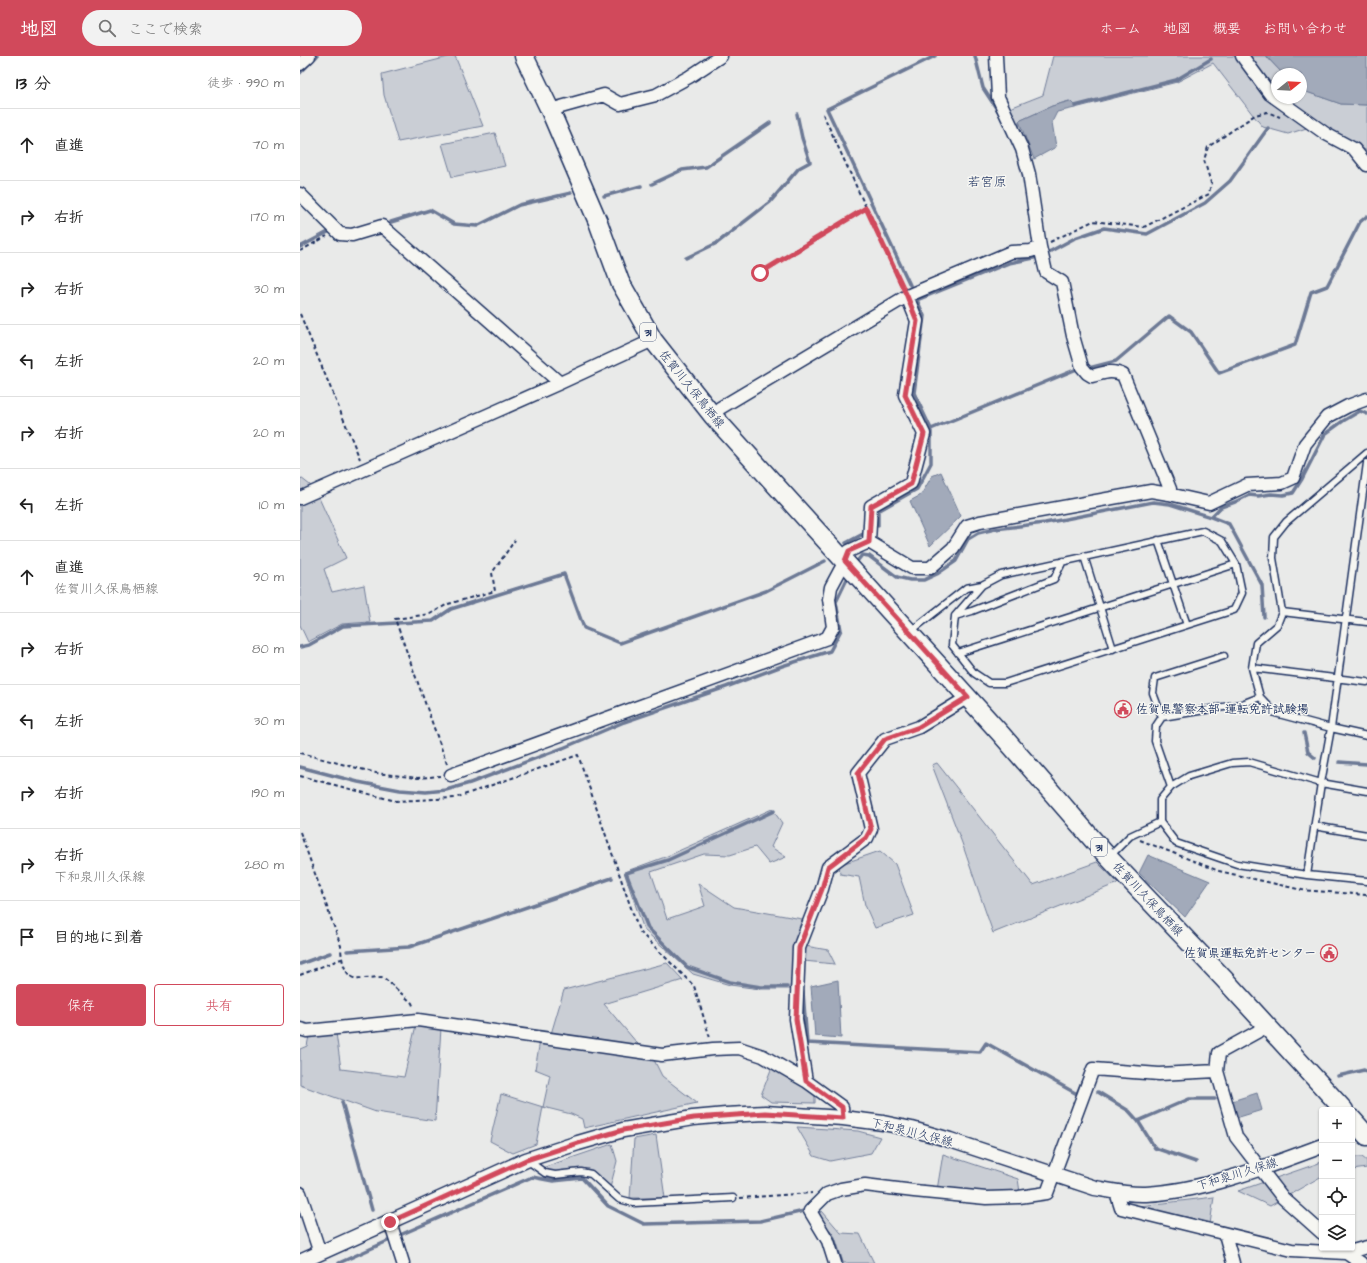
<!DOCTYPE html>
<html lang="ja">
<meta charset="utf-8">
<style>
body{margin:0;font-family:"Architects Daughter","Klee One",sans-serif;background:#f2f2f2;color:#222}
.controls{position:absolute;right:12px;bottom:12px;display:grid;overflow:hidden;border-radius:4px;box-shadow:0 1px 3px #0004}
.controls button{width:36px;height:36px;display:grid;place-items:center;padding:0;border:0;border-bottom:1px solid #e0e0e0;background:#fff;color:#222;font:20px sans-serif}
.compass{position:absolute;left:971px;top:12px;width:36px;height:36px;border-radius:50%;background:#fff;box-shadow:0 1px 3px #0004;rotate:72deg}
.stop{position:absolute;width:12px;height:12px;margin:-9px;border:3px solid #d1495b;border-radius:50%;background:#fff}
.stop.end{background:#d1495b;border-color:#fff;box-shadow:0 1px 4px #0008}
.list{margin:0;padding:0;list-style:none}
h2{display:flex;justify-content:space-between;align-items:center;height:52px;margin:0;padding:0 16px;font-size:17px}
h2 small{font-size:13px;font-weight:400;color:#767676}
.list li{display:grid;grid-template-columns:26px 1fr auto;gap:12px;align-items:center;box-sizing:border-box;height:72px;padding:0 16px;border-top:1px solid #e0e0e0}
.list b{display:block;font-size:15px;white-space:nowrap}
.list p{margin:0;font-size:13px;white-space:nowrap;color:#767676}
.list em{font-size:13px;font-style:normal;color:#767676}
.actions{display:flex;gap:8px;padding:12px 16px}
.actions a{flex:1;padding:9px 0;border:1px solid #d1495b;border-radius:4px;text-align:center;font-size:14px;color:#d1495b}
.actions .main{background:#d1495b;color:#fff}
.icon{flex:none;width:22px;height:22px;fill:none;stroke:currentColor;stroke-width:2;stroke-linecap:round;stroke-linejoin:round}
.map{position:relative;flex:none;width:1067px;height:1207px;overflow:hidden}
header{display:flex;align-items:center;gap:24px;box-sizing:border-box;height:56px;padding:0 20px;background:#d1495b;color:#fff}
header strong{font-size:19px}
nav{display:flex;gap:22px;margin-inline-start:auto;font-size:14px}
.search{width:280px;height:36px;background:#f2f2f2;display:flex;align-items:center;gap:10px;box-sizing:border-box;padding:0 14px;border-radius:22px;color:#767676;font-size:15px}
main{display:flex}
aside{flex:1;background:#fff}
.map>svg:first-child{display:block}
.green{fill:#caced5;stroke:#727e9a}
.water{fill:#a2aaba;stroke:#6c7995}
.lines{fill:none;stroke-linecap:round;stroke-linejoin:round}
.stream{stroke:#6c7995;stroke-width:3.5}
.service-casing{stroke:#1b2f5e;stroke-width:9}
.minor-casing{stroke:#1b2f5e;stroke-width:15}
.tertiary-casing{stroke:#1b2f5e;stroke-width:17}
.primary-casing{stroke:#1b2f5e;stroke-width:21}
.path{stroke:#1b2f5e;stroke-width:2;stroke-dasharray:4 3;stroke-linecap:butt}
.service{stroke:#f6f6f2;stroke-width:6}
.minor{stroke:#f6f6f2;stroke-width:12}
.tertiary{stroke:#f6f6f2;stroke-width:14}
.primary{stroke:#f6f6f2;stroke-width:18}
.route{stroke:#d1495b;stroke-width:5}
.labels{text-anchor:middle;stroke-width:3;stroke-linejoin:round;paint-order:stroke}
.shield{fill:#f6f6f2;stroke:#5d6b8a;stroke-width:1}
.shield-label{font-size:11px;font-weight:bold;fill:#1b2f5e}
.street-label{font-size:12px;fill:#1b2f5e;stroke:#f6f6f2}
.poi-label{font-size:12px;font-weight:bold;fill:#1b2f5e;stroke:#f6f6f2;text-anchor:start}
.neighbourhood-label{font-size:13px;fill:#1b2f5e;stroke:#f6f6f2}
</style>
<header>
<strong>地図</strong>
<div class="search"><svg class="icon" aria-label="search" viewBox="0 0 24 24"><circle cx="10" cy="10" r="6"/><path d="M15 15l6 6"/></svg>ここで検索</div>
<nav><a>ホーム</a><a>地図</a><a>概要</a><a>お問い合わせ</a></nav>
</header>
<main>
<aside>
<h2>13 分<small>徒歩 · 990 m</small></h2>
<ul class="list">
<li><svg class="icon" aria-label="ahead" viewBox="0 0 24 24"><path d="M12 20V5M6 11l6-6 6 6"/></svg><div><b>直進</b></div><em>70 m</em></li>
<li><svg class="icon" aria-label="right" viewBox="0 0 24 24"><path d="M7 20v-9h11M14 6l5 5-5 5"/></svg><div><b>右折</b></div><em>170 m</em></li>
<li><svg class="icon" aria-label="right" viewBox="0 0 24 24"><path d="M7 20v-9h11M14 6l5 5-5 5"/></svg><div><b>右折</b></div><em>30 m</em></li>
<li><svg class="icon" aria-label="left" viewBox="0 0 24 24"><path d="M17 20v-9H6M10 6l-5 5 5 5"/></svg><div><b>左折</b></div><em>20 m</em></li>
<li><svg class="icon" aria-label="right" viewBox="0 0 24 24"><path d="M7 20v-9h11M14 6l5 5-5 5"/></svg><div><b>右折</b></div><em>20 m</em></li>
<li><svg class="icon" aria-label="left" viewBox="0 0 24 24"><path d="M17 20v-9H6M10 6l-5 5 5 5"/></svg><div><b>左折</b></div><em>10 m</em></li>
<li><svg class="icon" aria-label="ahead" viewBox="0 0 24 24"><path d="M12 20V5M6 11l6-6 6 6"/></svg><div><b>直進</b><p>佐賀川久保鳥栖線</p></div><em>90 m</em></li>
<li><svg class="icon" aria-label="right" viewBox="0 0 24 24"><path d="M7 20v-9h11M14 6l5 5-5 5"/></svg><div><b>右折</b></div><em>80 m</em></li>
<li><svg class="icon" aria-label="left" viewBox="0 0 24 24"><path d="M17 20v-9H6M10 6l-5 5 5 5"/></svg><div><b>左折</b></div><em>30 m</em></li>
<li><svg class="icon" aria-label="right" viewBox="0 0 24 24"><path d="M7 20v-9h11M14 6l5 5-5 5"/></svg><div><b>右折</b></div><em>190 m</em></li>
<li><svg class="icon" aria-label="right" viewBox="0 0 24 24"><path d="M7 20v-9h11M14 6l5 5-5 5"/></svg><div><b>右折</b><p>下和泉川久保線</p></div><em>280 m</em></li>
<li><svg class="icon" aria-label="arrive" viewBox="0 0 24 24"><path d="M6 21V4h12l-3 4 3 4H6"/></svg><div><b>目的地に到着</b></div></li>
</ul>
<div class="actions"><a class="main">保存</a><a>共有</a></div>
</aside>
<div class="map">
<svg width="1067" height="1207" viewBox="0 0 1067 1207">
<rect width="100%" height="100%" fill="#e9eae9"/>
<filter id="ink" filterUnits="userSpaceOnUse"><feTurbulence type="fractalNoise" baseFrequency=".025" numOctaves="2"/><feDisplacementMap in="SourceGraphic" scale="8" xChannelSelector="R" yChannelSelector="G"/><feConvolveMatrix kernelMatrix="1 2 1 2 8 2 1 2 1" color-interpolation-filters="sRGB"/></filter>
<g filter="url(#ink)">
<path class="green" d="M152,0H155L183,70L98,86L84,39L82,18Z
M753,0H966L983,18H977V42H1001V34L1041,48L1067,49V95L1019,68L988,78L963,71L953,59L913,7L877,26L775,52V50L769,45L752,50L719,65L720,69L712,72L705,54L743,39Z
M195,77L205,110L152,121L142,88Z
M0,422H1L15,433L46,502L24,513L32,536L64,529L70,566L42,568L8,586L0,569Z
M637,707L733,829L797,806L818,827L693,877L662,787L632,709Z
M472,753L482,767L471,791L486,801L469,808L455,791L430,799L404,798L351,816L367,863L405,850L398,827L434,851L502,863L494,888L528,894L535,908L493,904L490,933H460L430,929L393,918L344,874L324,816L365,801Z
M580,795L595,808L614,859L575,872L565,849L559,821L540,818L539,809Z
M367,907L383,924L304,948L337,987L353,1002L362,1020L397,1047L284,1072L282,1063L271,1058L243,1051L236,1088L213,1097L190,1085L201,1038L243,1051L250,1019L235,1013L240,985L251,978L264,934Z
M116,969L141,972L135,1065L76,1056L0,1029V993L7,990L9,980L36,977L41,1013L104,1021Z
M472,1011L515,1037V1047L471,1046L461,1039Z
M497,1071L558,1075L580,1081L571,1097L530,1105L514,1100Z
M356,1079L365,1142H330L334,1083Z
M312,1088L317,1105L310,1132L288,1113L254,1116L242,1112Z
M643,1098L718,1123L720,1136L689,1138L637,1134Z
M1052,1101H1062L1067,1105V1112L1052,1114Z
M1022,1106V1120L970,1150L938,1135Z
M914,1141L910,1168L839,1150Z
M522,1155L541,1177L560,1178L574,1207H539L516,1160Z"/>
<path class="water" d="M966,0H1067V49L1041,48L1001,34V18H983Z
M770,45L775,50V52L757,56L752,66L756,91L734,103L719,65L752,50Z
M641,416L661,460L630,490L610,445L621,439L632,420Z
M848,799L910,825L885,861L839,817Z
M538,924L541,982L515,980L511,930Z
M957,1037L962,1054L936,1062L932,1045Z"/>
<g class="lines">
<path class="stream" d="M675,0L683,32L700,58
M0,17L17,0
M775,50L876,24L911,3
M352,128L382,114L406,111L470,67
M304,140L341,130
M91,166L130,154L154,168L177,170L219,149L271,137
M71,179L82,177
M0,191L30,175
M747,197L775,182L804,172L847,178L905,147L930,125L968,72
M386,202L417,187L470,146L499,112L510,106L502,82L497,58
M610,229L527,53L635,0
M789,312L816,305L869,260L891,276L919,317L995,289L1011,236L1027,230L1060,166L1067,160
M631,373L614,337L624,260L617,244L709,207L734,202
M911,461L921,451L935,446L949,439L958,440L971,438L983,439L993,437L1002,423L1025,378L1043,365L1060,355L1067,358
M578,470V455L617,433L631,407V373L777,313
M546,487L563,478
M555,508L562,499L569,500L597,521L610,524H624L637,518L656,505L668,483L678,477L695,473L745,467L853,446L870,448L911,461L929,468L962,529L964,561
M0,591L9,589L43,570L133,565L151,553L264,518L284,572L320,587L466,535L525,505
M1004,677L1008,696L1015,702
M1039,706L1067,708
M0,711L58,726L100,734L126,736L146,734L170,727L263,692L324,666L426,631L482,610L530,595L541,574L536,546L549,519
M474,755L368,804L326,817L348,872L387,911L430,926L461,931H487
M47,895L109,891L312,822
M0,908L30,897
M503,936L507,987L680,996L686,987L777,1038L782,1026
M1038,1020L1064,1014L1067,1017
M798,1036L829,1055L838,1065L855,1092L896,1106
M42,1046L72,1154
M838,1065L889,1043H915
M529,1175L534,1182L542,1207
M100,1179L232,1121L253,1125L282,1122L308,1150L344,1168L460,1165L504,1155
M39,1207L90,1184"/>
<g class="service-casing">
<path id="service" d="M1067,397L986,466L974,481L973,502L982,556L977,569L956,587L952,612L960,641L975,657L1031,672L1067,680
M903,475L922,485L936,508L942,537L934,554L705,627H689L674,617L652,589L655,560L682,529L701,519Z
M858,484L887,569
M784,500L813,593
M982,556L1067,566
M655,560L672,555L754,523L763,505
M611,575L666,532L682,529
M658,597L936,508
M952,612L1067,626
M862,661L853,637L855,622L924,600
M871,731L855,685L856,670L862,661L942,648L960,641
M860,766L876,787L937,808L1007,819L1067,825
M1014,770L1067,779
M809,801L830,780L860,766V744L871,731L889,720L932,707L949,706L1021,727L1067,735
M1007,819L1021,727L1031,672L1067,407
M227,1104L245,1117L255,1119L281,1116L291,1118L319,1143L334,1147L433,1142"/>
</g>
<g class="minor-casing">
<path id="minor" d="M696,0L698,41L722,93L729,118L740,191L746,216L762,226L773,280L782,311L787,317L792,320C804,317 811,313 823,319L870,433L869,438L909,447L947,429L982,427L993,422L1005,388L1027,361L1048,350L1067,343
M942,0L970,38L1026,78L1054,93L1067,109
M0,8L9,0
M250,54L304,39L320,48L356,39L389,21L421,0
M0,138L40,178L52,179L82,170L260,327
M413,360L420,352L607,240L711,196L731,195L740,191
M0,442L260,327L353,284
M569,486L612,512H630L653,492L667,470L680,466L851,435L869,438
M151,719L527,582L533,571L529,543L531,531L545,505L549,495L569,486L571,450L611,427L624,378L605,339L617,265L607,240
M0,973L7,975L118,964L362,999L413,993L439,992L463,1000L506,1025L542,1051L543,1062
M917,1015L919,997L957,976L966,968
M506,1025L496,963L499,892L522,833L528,811L567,782L571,773L558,717L585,683L619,671L668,641
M816,1136L821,1152L992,1194L1045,1197L1067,1191
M0,1137L20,1197
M90,1166L103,1207
M925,1178L933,1207
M1042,1194L1061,1207
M535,1207L528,1185L510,1155L527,1138L541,1133L565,1129L614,1135L686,1142L719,1141L747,1137L793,1013L859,1018L917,1015L936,1081L983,1142L1022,1177"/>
</g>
<g class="tertiary-casing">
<path id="tertiary" d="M0,1206L226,1104L278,1087L323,1074L393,1062L426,1059L465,1057L543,1062L583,1067L612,1073L650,1084L795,1132C812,1135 830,1139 846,1138C904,1135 968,1110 1022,1090"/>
</g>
<g class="primary-casing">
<path id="primary" d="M224,0L250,54L298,166L320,226L353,284L413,360L700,677L808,801L924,923L1044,1054
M1052,1063L1067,1080"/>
</g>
<path class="path" d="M523,58L602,230
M750,186L793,165L844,171L909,138L911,127L904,104L908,91L955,59L967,56L980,61
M0,195L27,180
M460,217L566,152
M0,258L60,403
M0,697L76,717L118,722L140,720
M147,708L95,563L130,558L148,548L195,535L192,517L215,484
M0,720L96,745L155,742L278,699L339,875L394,930L410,982
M0,776L41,890C41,899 43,918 54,922C59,923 77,921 83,921L112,947L114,952
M840,784L919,815L1002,834L1067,839
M0,919L41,903
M440,1142L512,1137"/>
<use href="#service" class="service"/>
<use href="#minor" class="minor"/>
<use href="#tertiary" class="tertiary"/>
<use href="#primary" class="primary"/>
</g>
</g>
<g class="lines" filter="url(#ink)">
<path class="route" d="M90,1166L226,1104L278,1087L323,1074L394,1062L465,1057L543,1062L542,1051L506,1025L496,963L499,892L522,833L528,811L566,782L571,773L558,717L585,683L619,671L668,641L545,505L549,495L569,486L571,450L611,428L624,378L605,339L617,265L607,240L566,152L460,217"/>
</g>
<defs>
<g id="civic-ring" transform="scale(0.9)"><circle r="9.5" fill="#f6f6f2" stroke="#d1495b" stroke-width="1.5"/><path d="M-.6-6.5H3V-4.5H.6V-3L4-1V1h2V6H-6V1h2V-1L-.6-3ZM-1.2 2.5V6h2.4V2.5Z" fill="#d1495b"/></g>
</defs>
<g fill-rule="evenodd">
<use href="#civic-ring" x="823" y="653"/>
<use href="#civic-ring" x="1029" y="897"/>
</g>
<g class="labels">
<g class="shield">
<rect x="340" y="267" width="16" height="18" rx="3"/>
<rect x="791" y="782" width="16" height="18" rx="3"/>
</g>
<g class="shield-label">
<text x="348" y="280">31</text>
<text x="799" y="795">31</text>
</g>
<g class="street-label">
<text transform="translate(392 333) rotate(51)" y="4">佐賀川久保鳥栖線</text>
<text transform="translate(848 843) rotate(47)" y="4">佐賀川久保鳥栖線</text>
<text transform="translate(612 1076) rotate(14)" y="4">下和泉川久保線</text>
<text transform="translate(937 1118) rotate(-17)" y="4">下和泉川久保線</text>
</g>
<g class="poi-label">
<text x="836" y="657">佐賀県警察本部 運転免許試験場</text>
<text x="1016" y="901" text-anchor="end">佐賀県運転免許センター</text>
</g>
<g class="neighbourhood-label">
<text x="687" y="130">若宮原</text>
</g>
</g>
</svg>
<div class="controls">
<button>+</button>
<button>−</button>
<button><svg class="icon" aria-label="locate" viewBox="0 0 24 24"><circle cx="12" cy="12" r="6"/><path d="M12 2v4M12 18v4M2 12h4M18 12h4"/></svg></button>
<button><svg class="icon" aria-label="layers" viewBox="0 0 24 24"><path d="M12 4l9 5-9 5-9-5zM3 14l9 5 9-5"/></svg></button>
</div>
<svg class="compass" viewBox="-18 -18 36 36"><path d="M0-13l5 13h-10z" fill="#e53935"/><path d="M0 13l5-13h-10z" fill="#767676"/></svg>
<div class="stop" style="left:460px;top:217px"></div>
<div class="stop end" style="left:90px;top:1166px"></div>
</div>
</main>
